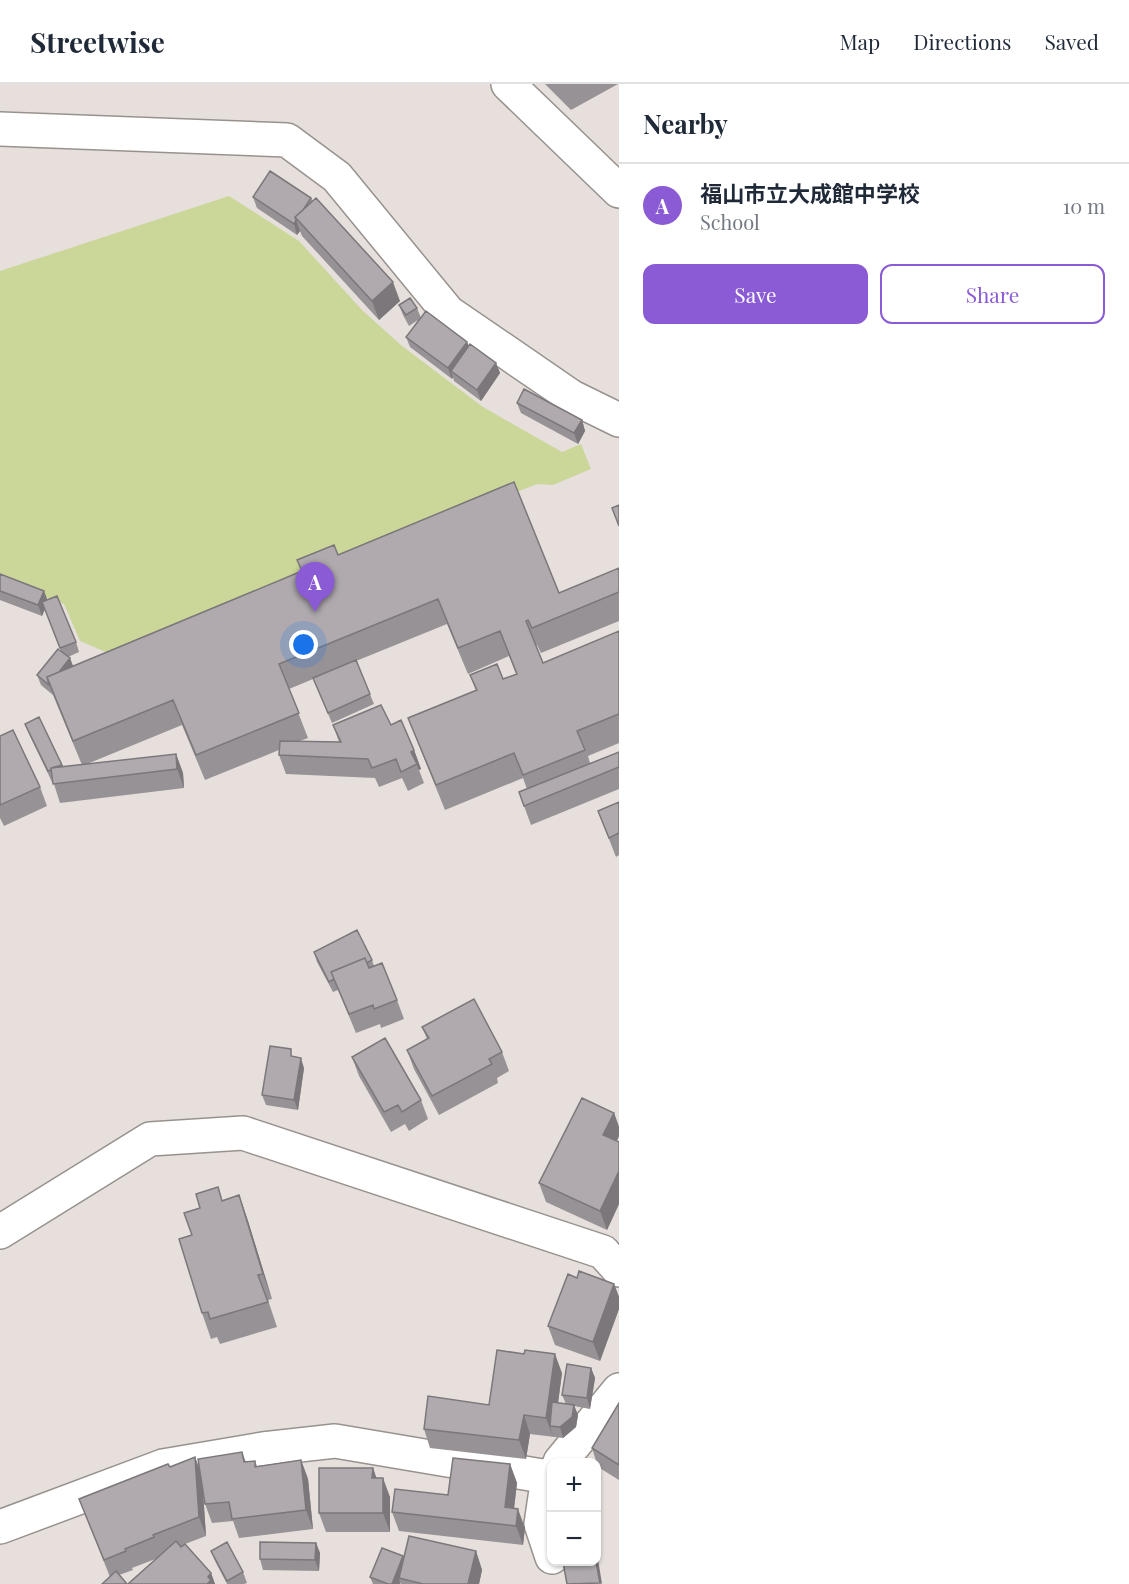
<!DOCTYPE html>
<meta charset="utf-8">
<style>
body{margin:0;font-family:"Playfair Display","Noto Sans JP",serif;background:#f2f2f3;color:#1f2937}
.controls{position:absolute;right:18px;bottom:18px;display:grid;overflow:hidden;border-radius:12px;box-shadow:0 2px 4px #0004}
.controls button{width:54px;height:54px;display:grid;place-items:center;padding:0;border:0;border-bottom:2px solid #e0e1e3;background:#fff;color:#1f2937;font:30px sans-serif}
.you{position:absolute;left:304px;top:561px;width:21px;height:21px;margin:-15px;border:4px solid #fff;border-radius:50%;background:#1a73e8;box-shadow:0 0 0 9px #1a73e833}
.badge{display:grid;place-items:center;width:39px;height:39px;border-radius:50%;background:#8a5bd4;color:#fff;font-size:20px;font-weight:700}
.pin{position:absolute;translate:-50% -50px;filter:drop-shadow(0 2px 3px #0008)}
.pin::after{content:'';position:absolute;top:32px;width:21px;height:18px;background:inherit;clip-path:polygon(0 0,100% 0,50% 100%)}
.list{margin:0;padding:0;list-style:none}
h2{display:flex;justify-content:space-between;align-items:center;height:78px;margin:0;padding:0 24px;font-size:26px}
h2 small{font-size:20px;font-weight:400;color:#747a83}
.list li{display:grid;grid-template-columns:39px 1fr auto;gap:18px;align-items:center;box-sizing:border-box;height:84px;padding:0 24px;border-top:2px solid #e0e1e3}
.list b{display:block;font-size:22px;white-space:nowrap}
.list p{margin:0;font-size:20px;white-space:nowrap;color:#747a83}
.list em{font-size:20px;font-style:normal;color:#747a83}
.actions{display:flex;gap:12px;padding:18px 24px}
.actions a{flex:1;padding:14px 0;border:2px solid #8a5bd4;border-radius:12px;text-align:center;font-size:21px;color:#8a5bd4}
.actions .main{background:#8a5bd4;color:#fff}
.map{position:relative;flex:none;width:619px;height:1500px;overflow:hidden}
header{display:flex;align-items:center;gap:36px;box-sizing:border-box;height:84px;padding:0 30px;background:#fff;border-bottom:2px solid #e0e1e3}
header strong{font-size:28px}
nav{display:flex;gap:33px;margin-inline-start:auto;font-size:21px}
main{display:flex}
aside{flex:1;background:#fff}
.map>svg:first-child{display:block}
.green{fill:#cbd799}
.lines{fill:none;stroke-linecap:round;stroke-linejoin:round}
.street-casing{stroke:#98928e;stroke-width:36}
.street{stroke:#fff;stroke-width:33}
.wall{fill:#979296}
.shaded-wall{fill:#7b777a}
.building{fill:#b0aaae;stroke:#7b777a;stroke-width:1.5}
</style>
<header>
<strong>Streetwise</strong>
<nav><a>Map</a><a>Directions</a><a>Saved</a></nav>
</header>
<main>
<div class="map">
<svg width="619" height="1500" viewBox="0 0 619 1500">
<rect width="100%" height="100%" fill="#e6dfdc"/>
<path class="green" d="M229,112L299,157L362,226L402,262L483,323L562,368L581,360L591,385L553,401L537,400L108,569L80,557L64,520L0,496V187Z"/>
<g class="lines">
<g class="street-casing">
<path id="street" d="M508,0L619,107
M0,45L287,56L337,93L448,228L572,313L619,336
M0,1148L150,1055L243,1049L603,1168L619,1186
M560,1378L619,1306
M552,1389L548,1393L541,1440L552,1473
M0,1443L163,1382L263,1365L335,1357L548,1393"/>
</g>
<use href="#street" class="street"/>
</g>
<path class="wall" d="M545,0H618L571,26Z
M253,113L311,114L313,117L400,217L379,236L302,152L300,147L297,151L257,124Z
M399,221L417,224L421,234L467,258L469,262L496,279L500,289L481,317L454,297L453,293L452,295L410,263L406,253L418,236L409,242L403,231Z
M517,319L582,336L585,347L578,360L521,329Z
M338,471L559,509L619,484V537L541,569L537,561H536L543,579L619,547V659L588,672L590,679L619,668V705L531,741L519,708L527,705L523,694L445,726L418,659L408,634L476,607L470,591L503,595L516,590L509,572L468,590L447,540L356,577L374,620L332,639L313,595L289,605L308,654L300,657L339,658L333,641H391L414,666L421,685L419,686L424,699L408,707L402,694L379,703L375,694L286,690L279,671V666L205,696L182,641L87,680L176,670L183,689L184,704L60,719L53,697L52,698L29,650L25,640L39,633L63,683L82,681L53,611L41,601L37,591L61,567L45,525L42,532L0,516V490L44,507L47,516L76,558L79,568L68,573L70,574L73,582L301,488Z
M0,652L40,703L47,722L4,742L0,734Z
M619,718V771L616,773L598,727Z
M314,868L372,876L374,882L397,916L404,935L381,944L380,940L356,949L338,906L333,908L317,878Z
M422,943L502,968L509,987L497,994L498,999L439,1031L414,985L407,966L427,955Z
M352,973L421,1016L428,1035L409,1047L405,1040L391,1048L359,992Z
M304,984L298,1026L266,1021L262,1011Z
M614,1029L619,1043V1052L617,1057L619,1058V1120L607,1146L546,1118L539,1099Z
M239,1111L248,1137L272,1215L268,1216L277,1243L220,1260L217,1253L211,1255L202,1229L192,1151L223,1116Z
M577,1194L614,1200L619,1213V1225L600,1277L555,1261L548,1242Z
M591,1284L595,1294L590,1325L574,1322L578,1331L576,1343L563,1354L530,1350L526,1375L430,1364L424,1345L489,1321L562,1289L558,1319L566,1320L562,1311Z
M619,1319V1396L598,1383L592,1364Z
M242,1368L246,1378L255,1377L257,1382L301,1376L308,1395L313,1445L239,1454L233,1437L212,1439L205,1420L203,1408L206,1452L185,1460L211,1489L215,1500H128L158,1474L132,1484L133,1486L119,1491L110,1493L79,1415L170,1383L195,1373L200,1386Z
M510,1380L517,1399L514,1424L525,1444L523,1461L399,1447L392,1428L448,1411Z
M373,1384L376,1394L390,1413V1448H326L319,1429Z
M316,1459L320,1469L319,1487L263,1486L260,1475Z
M211,1467L243,1488L247,1499L244,1500H227L215,1477Z
M476,1467L482,1486L479,1500H401L400,1499V1500H373L370,1493L403,1472Z"/>
<path class="shaded-wall" d="M296,136L300,147L297,151L294,140Z
M393,198L400,217L379,236L372,217Z
M467,258L471,268L451,287L453,293L452,295L448,284Z
M496,279L500,289L481,317L477,306Z
M582,336L585,347L578,360L574,349Z
M44,507L48,517L42,532L38,521Z
M70,574L74,585L50,600Z
M414,666L421,685L419,686L411,668Z
M176,670L183,689L184,704L177,685Z
M301,974L304,984L298,1026L294,1016Z
M614,1029L619,1043V1052L610,1070L603,1051Z
M619,1087V1120L607,1146L600,1127Z
M239,1111L248,1137L272,1215L263,1190Z
M614,1200L619,1213V1225L600,1277L593,1258Z
M555,1270L562,1289L555,1342H550L553,1353L546,1334Z
M591,1284L595,1294L590,1325L587,1314Z
M574,1321L578,1331L576,1343L563,1354L560,1343Z
M524,1331L530,1350L526,1375L519,1356Z
M195,1373L202,1392L206,1452L199,1433Z
M301,1376L308,1395L313,1445L306,1426Z
M510,1380L517,1399L512,1442L505,1423Z
M373,1384L380,1404L372,1394Z
M383,1394L390,1413V1448L383,1429Z
M518,1425L525,1444L523,1461L516,1442Z
M316,1459L320,1469L319,1487L315,1476Z
M476,1467L482,1486L479,1500H468Z
M597,1469L602,1500L600,1499L596,1478Z
M403,1472L407,1483L399,1494L400,1500H392Z
M211,1489L215,1500H207L208,1493Z"/>
<path class="building" d="M270,87L311,114L303,126L295,133L296,136L294,140L253,113Z
M316,114L393,198L372,217L295,133Z
M410,214L417,224L406,231L399,221Z
M426,227L467,258L448,284L406,253Z
M470,260L496,279L477,306L451,287Z
M524,305L582,336L574,349L517,319Z
M514,398L559,509L619,484V508L532,544L528,536L526,537L543,579L619,547V630L577,647L585,666L523,691L514,669L436,701L408,634L477,606L470,591L497,580L503,595L517,590L500,547L458,564L438,515L279,580L299,629L196,671L173,616L73,657L47,593L302,487L297,476L334,461L338,471Z
M619,421V442L612,424Z
M0,490L44,507L38,521L0,507Z
M57,512L76,558L60,564L42,518Z
M58,565L70,574L59,588L47,593L49,601L37,591Z
M356,576L370,610L328,629L313,594Z
M381,621L391,641L401,636L414,666L411,668L417,680L401,688L396,675L372,684L368,675L279,671L280,657L341,658L333,641Z
M39,633L62,681L51,684V686L48,687L25,640Z
M13,646L40,703L0,721V652Z
M619,668V683L524,722L519,708Z
M176,670L177,685L53,700L51,684Z
M619,718V749L609,754L598,727Z
M357,846L372,876L367,879L365,874L331,888L334,895L329,898L314,868Z
M365,874L369,884L382,879L397,916L374,925L373,921L349,930L331,888Z
M474,915L502,968L489,975L492,980L432,1012L407,966L429,954L422,943Z
M385,954L421,1016L402,1028L398,1021L384,1028L352,973Z
M270,962L291,965V972L301,974L294,1016L262,1011Z
M582,1014L614,1029L603,1051L619,1058V1087L600,1127L539,1099Z
M218,1103L222,1117L239,1111L263,1190L258,1191L268,1218L210,1235L208,1228L202,1229L179,1155L192,1151L184,1129L200,1124L196,1110Z
M579,1187L614,1200L593,1258L548,1242L568,1190L577,1194Z
M497,1266L524,1270L525,1266L555,1270L546,1334L524,1331L519,1356L424,1345L428,1312L489,1321Z
M567,1280L591,1284L587,1314L562,1311Z
M552,1318L574,1321L572,1333L560,1343L550,1342Z
M619,1319V1381L592,1364Z
M242,1368L244,1378L255,1377V1383L301,1376L306,1426L232,1435L229,1418L205,1420L198,1375Z
M195,1373L199,1433L153,1451L154,1453L125,1465L126,1467L104,1476L79,1415L168,1380L170,1383Z
M453,1374L510,1380L505,1423L518,1425L516,1442L392,1428L395,1405L448,1411Z
M319,1384H373L372,1394H383V1429H319Z
M409,1452L476,1467L468,1500H423L399,1494Z
M176,1457L181,1463L185,1460L211,1489L208,1493L211,1496L207,1500H128Z
M227,1458L243,1488L227,1497L211,1467Z
M260,1458L316,1459L315,1476L260,1475Z
M382,1464L403,1472L392,1500H388L370,1493Z
M563,1478H596L600,1499L567,1500Z
M116,1487L127,1500H102Z"/>
</svg>
<div class="controls">
<button>+</button>
<button>−</button>
</div>
<div class="you"></div>
<div class="pin badge" style="left:315px;top:528px">A</div>
</div>
<aside>
<h2>Nearby<small></small></h2>
<ul class="list">
<li><span class="badge">A</span><div><b>福山市立大成館中学校</b><p>School</p></div><em>10 m</em></li>
</ul>
<div class="actions"><a class="main">Save</a><a>Share</a></div>
</aside>
</main>
